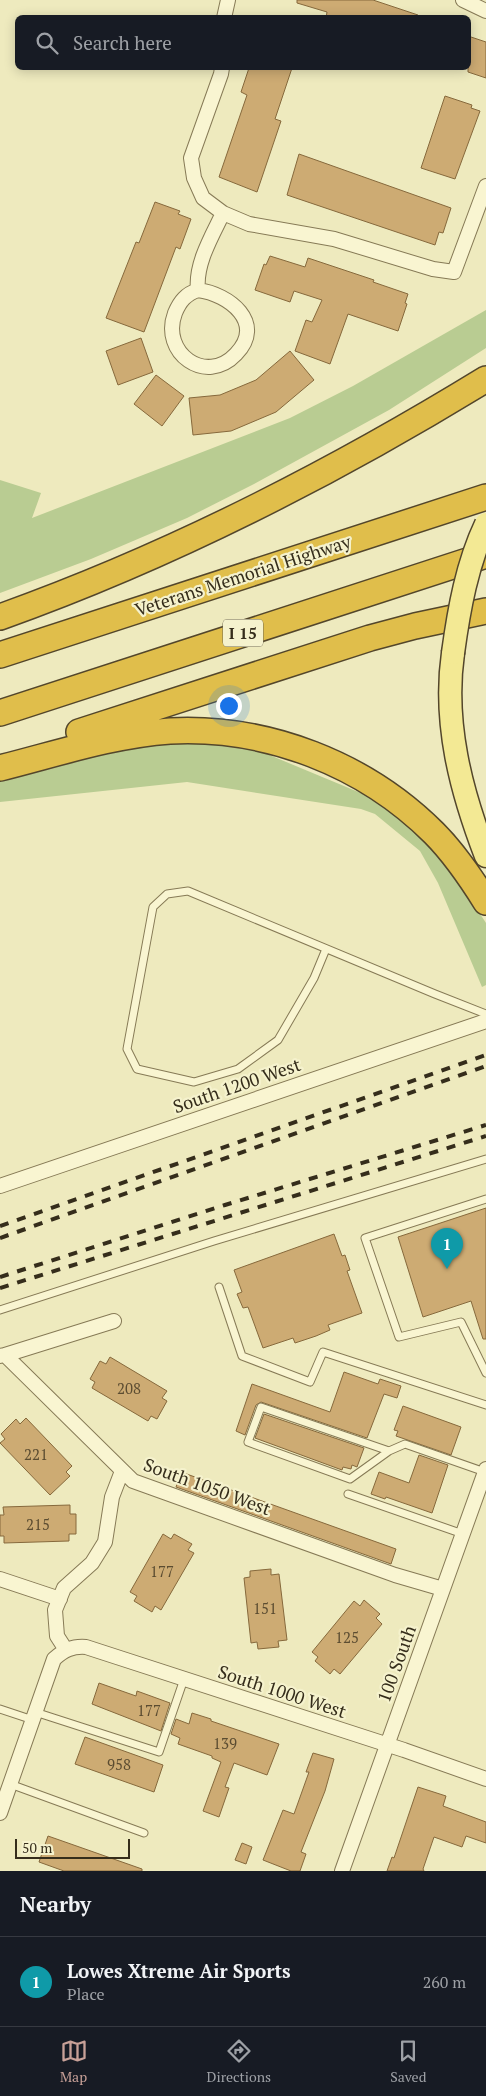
<!DOCTYPE html>
<style>
body{margin:0;font-family:"PT Serif",serif;background:#20242c;color:#f1f3f6}
.scale{position:absolute;left:15px;bottom:12px;width:115px;box-sizing:border-box;padding-left:5px;border:2px solid #352d1b;border-top:0;font-size:14px;line-height:18px;white-space:nowrap;color:#352d1b;-webkit-text-stroke:4px #f5f2cd;paint-order:stroke}
.you{position:absolute;left:228px;top:705px;width:18px;height:18px;margin:-12px;border:4px solid #fff;border-radius:50%;background:#1a73e8;box-shadow:0 0 0 8px #1a73e833}
.badge{display:grid;place-items:center;width:32px;height:32px;border-radius:50%;background:#c8a198;color:#fff;font-size:16px;font-weight:700}
.pin{position:absolute;translate:-50% -41px;filter:drop-shadow(0 1px 2px #0008)}
.pin::after{content:'';position:absolute;top:26px;width:18px;height:15px;background:inherit;clip-path:polygon(0 0,100% 0,50% 100%)}
.list{margin:0;padding:0;list-style:none}
h2{display:flex;justify-content:space-between;align-items:center;height:65px;margin:0;padding:0 20px;font-size:21px}
h2 small{font-size:16px;font-weight:400;color:#9ea1a6}
.list li{display:grid;grid-template-columns:32px 1fr auto;gap:15px;align-items:center;box-sizing:border-box;height:90px;padding:0 20px;border-top:1px solid #363941}
.list b{display:block;font-size:19px;white-space:nowrap}
.list p{margin:0;font-size:16px;white-space:nowrap;color:#9ea1a6}
.list em{font-size:16px;font-style:normal;color:#9ea1a6}
.icon{flex:none;width:28px;height:28px;fill:none;stroke:currentColor;stroke-width:2;stroke-linecap:round;stroke-linejoin:round}
.map{position:relative;flex:none;width:486px;height:1871px;overflow:hidden}
.search{position:absolute;background:#171b24;box-shadow:0 2px 12px #0003;left:15px;right:15px;top:15px;height:55px;display:flex;align-items:center;gap:12px;box-sizing:border-box;padding:0 18px;border-radius:8px;color:#9ea1a6;font-size:19px}
.sheet{height:155px;background:#171b24}
nav{display:flex;justify-content:space-around;align-items:center;box-sizing:border-box;height:70px;border-top:1px solid #363941;background:#171b24;font-size:14px;color:#9ea1a6}
nav a{display:grid;justify-items:center;gap:2px}
nav .on{color:#c8a198}
.map>svg:first-child{display:block}
.green{fill:#b9cc92}
.building{fill:#cdab73;stroke:#86693c}
.lines{fill:none;stroke-linecap:round;stroke-linejoin:round}
.service-casing{stroke:#867a56;stroke-width:9}
.minor-casing{stroke:#867a56;stroke-width:16}
.primary-casing{stroke:#53462b;stroke-width:25}
.motorway-casing{stroke:#53462b;stroke-width:28}
.service{stroke:#f9f5d1;stroke-width:7}
.minor{stroke:#f9f5d1;stroke-width:14}
.primary{stroke:#f3e994;stroke-width:22}
.motorway{stroke:#e0be4b;stroke-width:25}
.rail{stroke:#352d1b;stroke-width:4;stroke-dasharray:9 9;stroke-linecap:butt}
.primary-bridge-casing{stroke:#53462b;stroke-width:25;stroke-linecap:butt}
.primary-bridge{stroke:#f3e994;stroke-width:22}
.labels{text-anchor:middle;stroke-width:4.5;stroke-linejoin:round;paint-order:stroke}
.number-label{font-size:15px;fill:#5b4c31}
.shield{fill:#f5f2cd;stroke:#6f6850;stroke-width:1}
.shield-label{font-size:16px;font-weight:bold;fill:#352d1b}
.street-label{font-size:18px;fill:#352d1b;stroke:#f5f2cd}
</style>
<div class="map">
<svg width="486" height="1871" viewBox="0 0 486 1871">
<rect width="100%" height="100%" fill="#eeeabe"/>
<path class="green" d="M486,310V348L389,410L254,484L187,518L91,559L0,593V480L41,493L32,518L290,418L353,386Z
M192,743L235,744L267,754L368,796L393,813L428,843L452,871L486,923V985L482,987L438,883L420,851L375,814L361,809L187,782L0,802V778L45,767L140,747Z"/>
<path class="building" d="M297,0H373L418,15V18H326L327,12L297,3Z
M468,36L486,42V78L468,72Z
M249,68H292L275,119L281,121L257,192L219,177L247,95L241,92Z
M445,96L472,105L471,108L480,111L455,179L421,168Z
M299,154L451,208L443,233L439,232L435,245L287,195Z
M155,202L180,211L178,214L191,219L180,249L176,247L144,332L106,318L136,242L139,243Z
M270,256L305,267L308,258L374,280L373,282L408,294L405,303L407,304L398,331L348,314L330,364L295,351L306,320L312,322L322,300L294,291L290,302L255,290L264,264L266,265Z
M141,338L153,372L118,385L106,351Z
M290,351L314,380L276,412L231,431L193,435L189,398L220,395L256,380Z
M156,375L184,396L162,426L134,404Z
M486,1208V1339H483L471,1301L423,1317L398,1237Z
M334,1234L342,1256L345,1255L350,1270L347,1271L362,1313L328,1325L330,1330L316,1336L295,1343L293,1338L263,1348L248,1307L243,1308L237,1294L242,1292L234,1270Z
M110,1357L167,1391L162,1398L167,1401L157,1419L151,1416L148,1421L92,1388L95,1382L90,1379L100,1361L106,1364Z
M344,1372L378,1384L380,1379L401,1386L397,1398L384,1394L367,1438L261,1402L256,1405L245,1435L236,1431L252,1384L330,1412Z
M403,1406L461,1427L451,1455L396,1436L398,1431L394,1430Z
M264,1414L364,1448L357,1467L352,1465L351,1469L343,1467L342,1470L255,1438Z
M26,1418L72,1466L66,1472L70,1476L50,1495L0,1443L5,1439L1,1434L16,1419L20,1424Z
M419,1455L448,1465L432,1513L386,1497L385,1499L371,1494L379,1472L409,1483Z
M181,1472L396,1549L391,1564L176,1487Z
M70,1505V1514H76V1534H69V1541L4,1543V1536H0V1515H4L3,1507Z
M163,1534L171,1539L174,1534L192,1544L188,1550L194,1553L161,1610L155,1606L152,1612L134,1601L137,1596L130,1592Z
M271,1569V1575L279,1574L287,1640L278,1641L279,1647L258,1649L257,1642L251,1643L244,1578L250,1577V1571Z
M364,1600L380,1614L376,1618L382,1624L340,1674L334,1669L330,1674L315,1661L318,1657L312,1652L354,1601L360,1606Z
M99,1683L136,1696L137,1691L170,1703L161,1731L92,1704Z
M192,1713L211,1719V1721L279,1744L267,1775L234,1763L225,1787L229,1788L219,1817L203,1811L221,1762L212,1758V1756L178,1744L180,1738L171,1734L176,1719L189,1724Z
M85,1737L163,1765L154,1792L75,1764Z
M313,1753L334,1759L325,1791L301,1852L306,1854L300,1871H291L263,1860L283,1810L294,1814L309,1772H306Z
M418,1787L446,1796L443,1806L486,1822V1843L466,1836L462,1847L434,1837L423,1869L424,1871H387L392,1857L394,1858Z
M48,1836L142,1869V1871H64L39,1862Z
M242,1843L252,1847L246,1864L235,1860Z"/>
<g class="lines">
<g class="service-casing">
<path id="service" d="M326,949L314,978L278,1040L238,1069L194,1082L137,1069L127,1049L153,907L167,894L188,891L435,994L486,1014
M486,1199L365,1238L399,1337L461,1322L486,1373
M219,1287L242,1356L310,1382L323,1352L486,1405
M0,1310L214,1241L486,1159
M389,1451L350,1479L248,1442L261,1407L389,1451L405,1444L485,1472
M348,1494L463,1534
M0,1709L33,1720
M35,1712L159,1752L184,1679
M10,1784L144,1833"/>
</g>
<g class="minor-casing">
<path id="minor" d="M463,0L486,11
M224,18L228,0
M222,68L221,74L191,158L194,178L203,198L223,213L249,224L334,239L433,269L454,272L486,186
M198,290C229,294 266,323 236,354C206,386 160,353 175,313C180,301 186,294 198,290Z
M198,290C195,264 212,236 223,213
M0,1186L486,1021
M5,1355L114,1321
M0,1356L5,1355L133,1481L395,1575L443,1589
M0,1579L60,1599
M66,1650L57,1636L55,1610L64,1588L92,1563L105,1542L112,1497L122,1471
M0,1813L54,1659C64,1650 72,1646 86,1647L404,1750L486,1779
M342,1871L486,1469"/>
</g>
<g class="primary-casing">
<path id="primary" d="M453,653C443,723 461,791 486,856"/>
</g>
<g class="motorway-casing">
<path id="motorway" d="M0,617C171,556 331,474 486,379
M0,655L486,497
M0,713L486,555
M79,732L370,638L415,626L486,611
M0,768C56,754 112,735 170,731C267,726 365,764 434,833C454,853 471,878 486,902"/>
</g>
<use href="#service" class="service"/>
<use href="#minor" class="minor"/>
<use href="#primary" class="primary"/>
<use href="#motorway" class="motorway"/>
<path class="rail" d="M0,1226L486,1055
M0,1238L486,1066
M0,1277L225,1205L486,1125
M0,1288L486,1136"/>
<g class="primary-bridge-casing">
<path id="primary-bridge" d="M453,653C459,609 467,564 486,524"/>
</g>
<use href="#primary-bridge" class="primary-bridge"/>
</g>
<g class="labels">
<g class="number-label">
<text x="129" y="1394">208</text>
<text x="36" y="1460">221</text>
<text x="38" y="1530">215</text>
<text x="162" y="1577">177</text>
<text x="265" y="1614">151</text>
<text x="347" y="1643">125</text>
<text x="149" y="1716">177</text>
<text x="225" y="1749">139</text>
<text x="119" y="1770">958</text>
</g>
<rect class="shield" x="223" y="619.5" width="40" height="27" rx="4"/>
<g class="shield-label">
<text x="243" y="639">I 15</text>
</g>
<g class="street-label">
<text transform="translate(243 576) rotate(-18)" y="6">Veterans Memorial Highway</text>
<text transform="translate(237 1086) rotate(-19)" y="6">South 1200 West</text>
<text transform="translate(207 1487) rotate(20)" y="6">South 1050 West</text>
<text transform="translate(397 1664) rotate(-70)" y="6">100 South</text>
<text transform="translate(282 1692) rotate(18)" y="6">South 1000 West</text>
</g>
</g>
</svg>
<div class="scale">50 m</div>
<div class="you"></div>
<div class="pin badge" style="left:447px;top:1269px;background:#0f9aa8">1</div>
<div class="search"><svg class="icon" aria-label="search" viewBox="0 0 24 24"><circle cx="10" cy="10" r="6"/><path d="M15 15l6 6"/></svg>Search here</div>
</div>
<section class="sheet">
<h2>Nearby<small></small></h2>
<ul class="list">
<li><span class="badge" style="background:#0f9aa8">1</span><div><b>Lowes Xtreme Air Sports</b><p>Place</p></div><em>260 m</em></li>
</ul>
</section>
<nav>
<a class="on"><svg class="icon" aria-label="map" viewBox="0 0 24 24"><path d="M3 6l6-2 6 2 6-2v14l-6 2-6-2-6 2zM9 4v14M15 6v14"/></svg>Map</a>
<a><svg class="icon" aria-label="directions" viewBox="0 0 24 24"><path d="M12 3l9 9-9 9-9-9zM9 14v-3h6M13 9l2 2-2 2"/></svg>Directions</a>
<a><svg class="icon" aria-label="saved" viewBox="0 0 24 24"><path d="M7 4h10v16l-5-4-5 4z"/></svg>Saved</a>
</nav>
